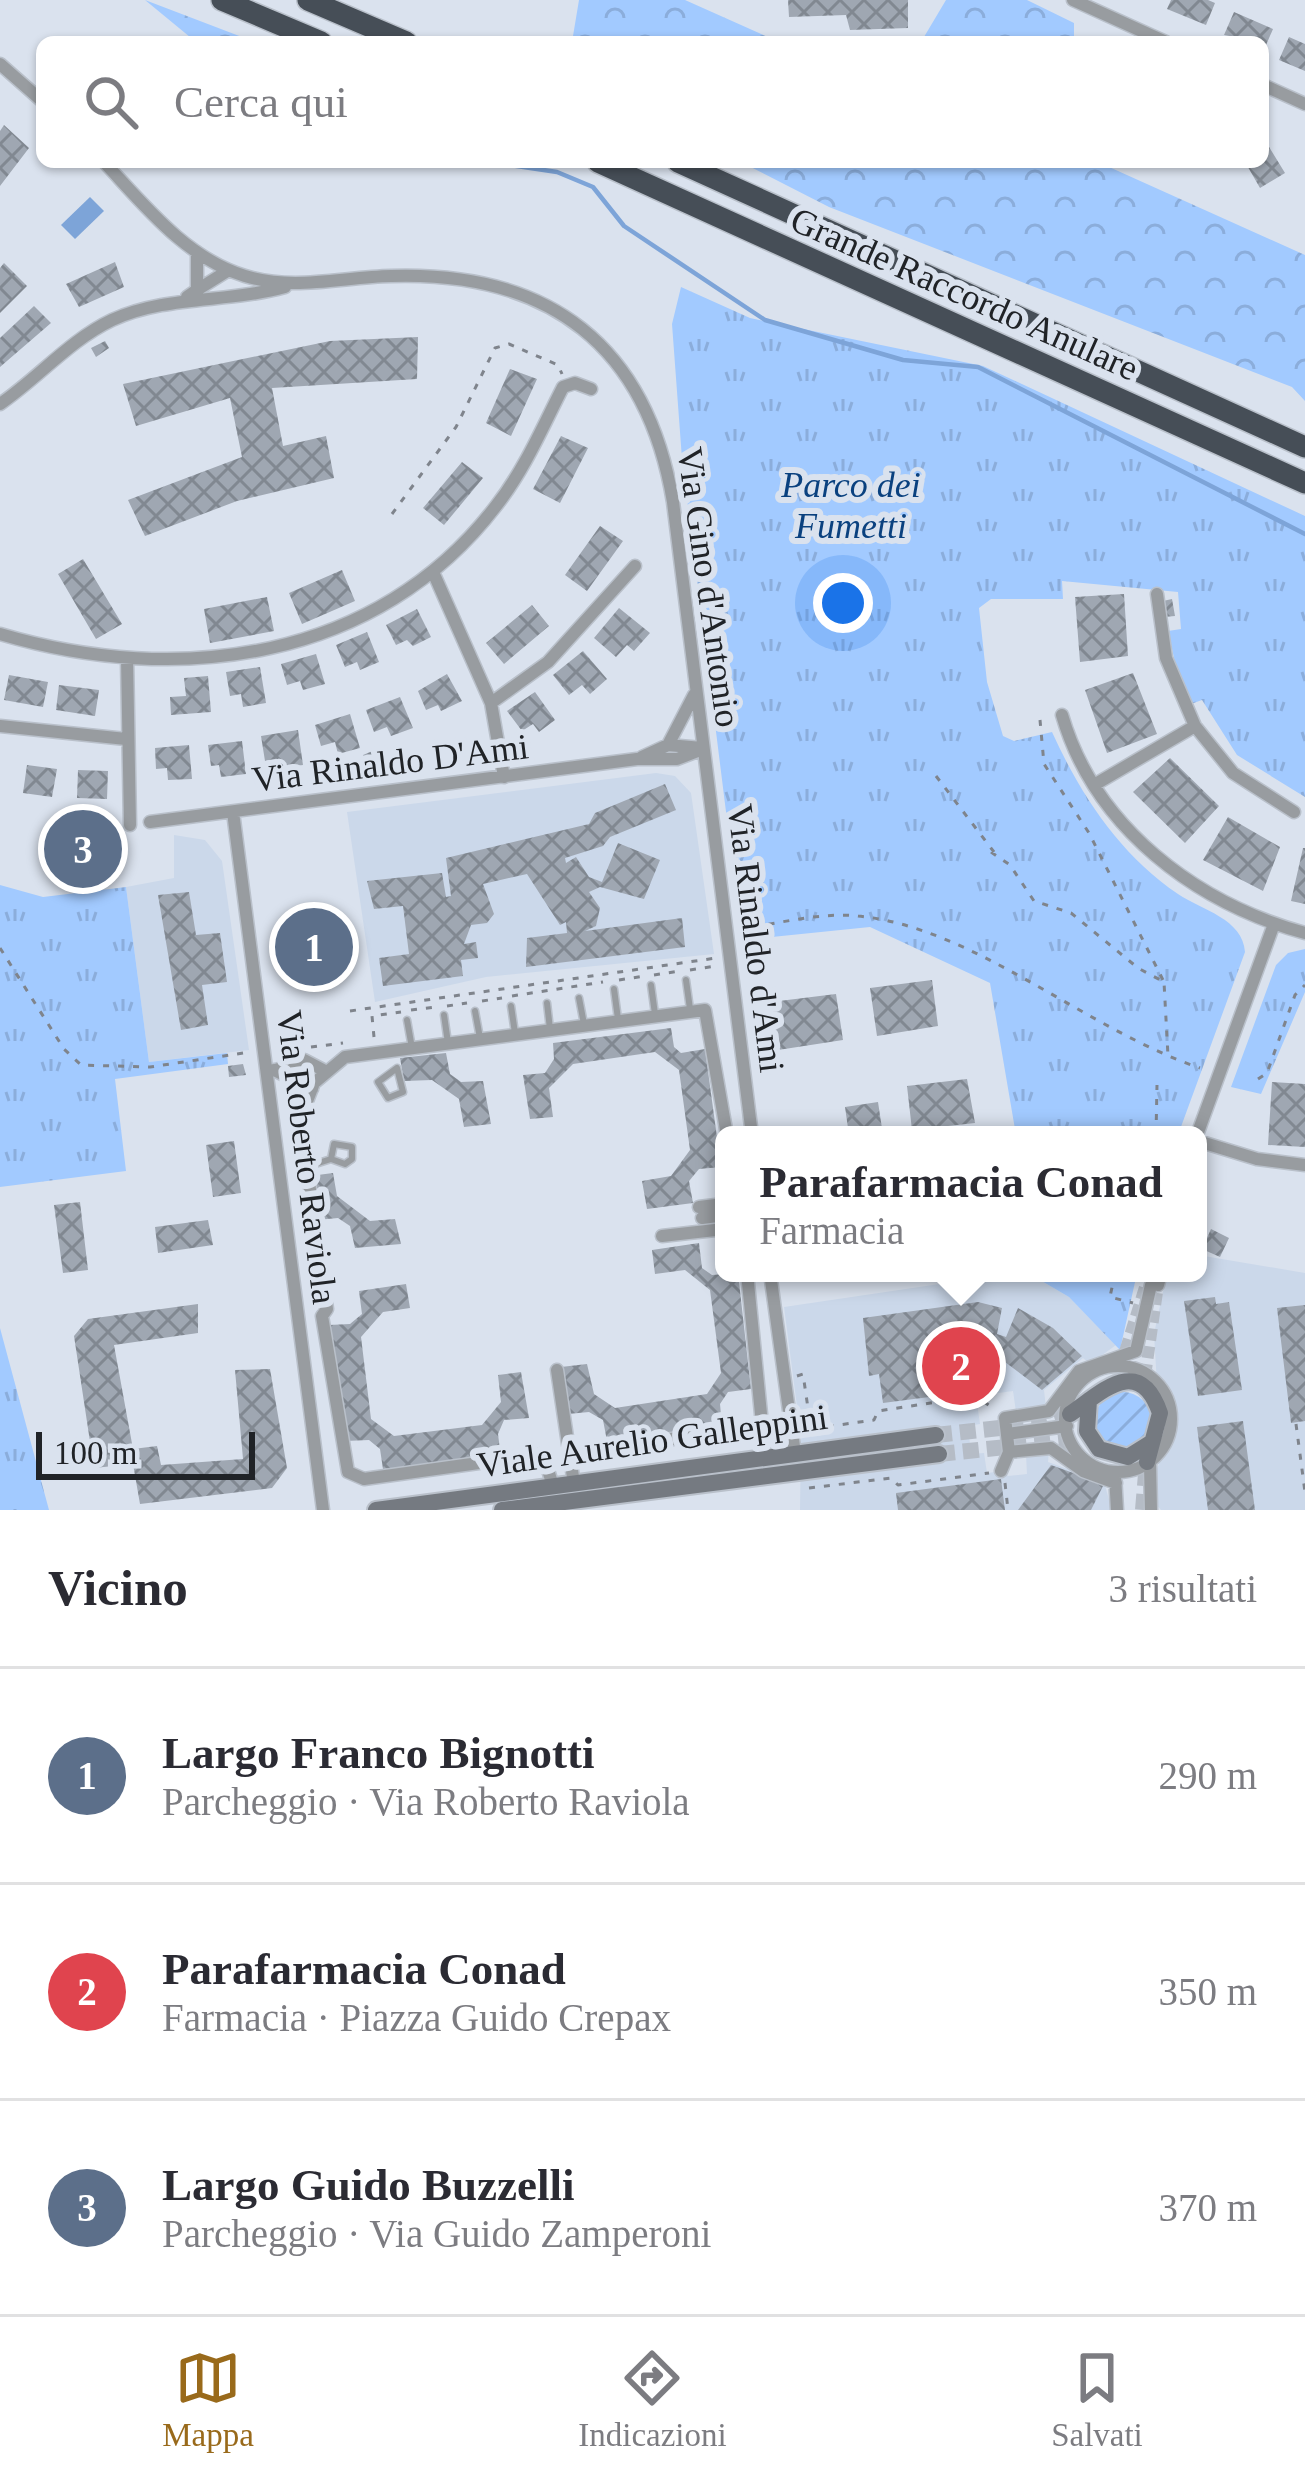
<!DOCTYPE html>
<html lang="it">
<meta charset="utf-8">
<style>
body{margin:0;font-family:Georgia,serif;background:#f2f2f3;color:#2b2b33}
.scale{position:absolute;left:36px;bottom:30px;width:219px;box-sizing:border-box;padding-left:12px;border:6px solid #202327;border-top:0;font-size:33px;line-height:42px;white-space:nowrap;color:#202327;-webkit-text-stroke:9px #dae2ee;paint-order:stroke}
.you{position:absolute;left:843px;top:603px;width:42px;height:42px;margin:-30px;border:9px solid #fff;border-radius:50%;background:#1a73e8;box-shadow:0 0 0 18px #1a73e833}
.badge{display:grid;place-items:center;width:78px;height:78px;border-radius:50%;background:#996a1b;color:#fff;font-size:39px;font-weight:700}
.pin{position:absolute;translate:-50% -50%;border:6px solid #fff;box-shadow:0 3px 12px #0006}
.popup{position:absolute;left:715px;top:1126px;width:492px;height:156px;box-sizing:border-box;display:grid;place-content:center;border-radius:18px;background:#fff;filter:drop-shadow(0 3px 9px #0005);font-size:39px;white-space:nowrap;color:#7c7c81}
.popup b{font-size:45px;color:#2b2b33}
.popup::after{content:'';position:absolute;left:50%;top:100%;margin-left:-24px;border:24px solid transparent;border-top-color:#fff}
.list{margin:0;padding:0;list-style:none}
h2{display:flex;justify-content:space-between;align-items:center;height:156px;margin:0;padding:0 48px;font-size:51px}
h2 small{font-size:39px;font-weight:400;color:#7c7c81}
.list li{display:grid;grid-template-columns:78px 1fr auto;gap:36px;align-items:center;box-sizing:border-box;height:216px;padding:0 48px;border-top:3px solid #e1e1e2}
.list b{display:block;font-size:45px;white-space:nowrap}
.list p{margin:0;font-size:39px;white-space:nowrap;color:#7c7c81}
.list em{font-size:39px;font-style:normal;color:#7c7c81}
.icon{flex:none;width:66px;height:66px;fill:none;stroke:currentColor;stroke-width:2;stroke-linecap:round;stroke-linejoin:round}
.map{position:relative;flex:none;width:1305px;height:1510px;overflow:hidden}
.search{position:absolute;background:#fff;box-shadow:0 3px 9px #0004;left:36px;right:36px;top:36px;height:132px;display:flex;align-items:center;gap:30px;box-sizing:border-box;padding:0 42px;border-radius:18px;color:#7c7c81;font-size:45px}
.sheet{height:804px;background:#fff}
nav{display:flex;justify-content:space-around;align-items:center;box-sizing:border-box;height:168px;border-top:3px solid #e1e1e2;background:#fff;font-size:33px;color:#7c7c81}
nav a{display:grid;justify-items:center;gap:6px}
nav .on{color:#996a1b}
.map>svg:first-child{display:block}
.built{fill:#cbd8ea}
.forest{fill:url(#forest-crowns)}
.park{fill:url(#park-tufts)}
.garden{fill:url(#garden-furrows)}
.water{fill:#7da4d8}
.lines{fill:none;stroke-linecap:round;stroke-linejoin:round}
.stream{stroke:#7da4d8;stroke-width:4.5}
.building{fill:url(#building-cross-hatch)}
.street-tunnel{stroke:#b5bcc6;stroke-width:12;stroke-dasharray:12 6;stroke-linecap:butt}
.secondary-tunnel{stroke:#b5bcc6;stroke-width:16;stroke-dasharray:16 8;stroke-linecap:butt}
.lane-casing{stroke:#b9c0ca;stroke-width:9}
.street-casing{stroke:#b9c0ca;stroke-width:15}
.secondary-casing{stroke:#b9c0ca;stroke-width:20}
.highway-casing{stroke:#b9c0ca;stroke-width:24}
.path{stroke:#7f848c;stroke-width:3;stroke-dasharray:6 9;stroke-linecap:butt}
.lane{stroke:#989ca0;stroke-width:6}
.street{stroke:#989ca0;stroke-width:12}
.secondary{stroke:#757a81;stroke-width:16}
.highway{stroke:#464e57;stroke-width:21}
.labels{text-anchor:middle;stroke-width:12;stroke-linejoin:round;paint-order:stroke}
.street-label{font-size:36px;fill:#202327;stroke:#dae2ee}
.park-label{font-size:36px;font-style:italic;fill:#0a417f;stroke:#dae2ee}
</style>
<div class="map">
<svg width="1305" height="1510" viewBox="0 0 1305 1510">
<defs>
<pattern id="forest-crowns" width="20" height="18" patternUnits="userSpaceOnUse" patternTransform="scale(3)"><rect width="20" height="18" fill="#a2caff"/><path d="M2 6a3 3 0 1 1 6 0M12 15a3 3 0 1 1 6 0" fill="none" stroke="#8baddb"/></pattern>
<pattern id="park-tufts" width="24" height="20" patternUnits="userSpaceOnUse" patternTransform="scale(3)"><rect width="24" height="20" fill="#a2caff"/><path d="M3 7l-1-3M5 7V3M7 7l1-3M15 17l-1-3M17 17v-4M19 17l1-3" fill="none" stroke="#8baddb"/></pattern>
<pattern id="garden-furrows" width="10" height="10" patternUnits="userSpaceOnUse" patternTransform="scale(3)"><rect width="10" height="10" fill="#a2caff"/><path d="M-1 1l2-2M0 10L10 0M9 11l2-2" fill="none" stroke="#8baddb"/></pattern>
<pattern id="building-cross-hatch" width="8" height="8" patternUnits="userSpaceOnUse" patternTransform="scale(3)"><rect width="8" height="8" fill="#9fa7b2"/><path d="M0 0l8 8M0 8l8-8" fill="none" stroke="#818891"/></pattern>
</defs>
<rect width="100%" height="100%" fill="#dae2ee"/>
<path class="built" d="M656,773L675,776L691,793L714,954L486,977L375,1002L347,812Z
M174,835L205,840L222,861L249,1050L149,1062L126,887L174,878Z
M1198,1255L1305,1273V1510H1161L1156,1504L1154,1474L1159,1464L1153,1462L1170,1424L1157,1384L1154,1334L1167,1273H1198Z
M1014,1273H1028L1069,1297L1116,1345L1090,1364L1083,1358L1044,1390L1046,1408L1016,1412L1013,1391L976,1396L980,1424L968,1426L971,1454L984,1453L987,1473L1004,1471L1008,1476L1027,1474L1026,1454L1049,1451L1048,1462L1104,1482L1112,1510H800L801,1437L784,1307Z"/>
<path class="forest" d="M145,0L255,42H196Z
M579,0H685L779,42H572Z
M946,0H1027L1074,23V42H921Z
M741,162H1098L1305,255V401L1292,387L829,207Z"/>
<path class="park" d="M681,287L750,318L983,366L1305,516V797L1237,755L1202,700L1191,704L1179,680L1168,631L1181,629L1178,592L1062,581L1063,599H991L979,608L987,682L1003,736L1014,741L1052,732C1080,794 1120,855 1178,894C1202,910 1243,919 1245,952L1178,1135H1016L990,983L870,927L742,940L682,459L672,324Z
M0,885L43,897L126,887L149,1062L227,1053L228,1064L115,1079L126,1171L0,1187Z
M1305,949V992L1261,1094L1231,1087L1276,965L1288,953Z
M1028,1273H1137L1120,1350L1069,1297Z
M0,1328L49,1510H0Z"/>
<path class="garden" d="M1095 1420a28 28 0 1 1 56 0a28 28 0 1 1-56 0Z"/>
<path class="water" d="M90,197L104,211L75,239L61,225Z"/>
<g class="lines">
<path class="stream" d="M489,162L557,172L593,187L624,226L765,320L903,360L978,367L1305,534"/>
</g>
<path class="building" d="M788,0H908V28L850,30L846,15L789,17Z
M1171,0H1208L1215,3L1206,25L1167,9Z
M1234,12L1273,29L1263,52V42L1224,35Z
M1289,37L1305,44V71L1279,60Z
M4,125L29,148L0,186V131Z
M1263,137L1285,173L1260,188L1245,162H1263Z
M115,262L124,287L79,307L66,284Z
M4,263L27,286L0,313V268Z
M34,306L51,323L0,367V338Z
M418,337L417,379L272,388L283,446L326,436L334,478L237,501L145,536L128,500L242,457L230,398L136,426L123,384L330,341Z
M105,341L109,348L96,357L91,348Z
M510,369L537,379L511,436L486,423Z
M561,436L588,448L560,503L533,489Z
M462,462L483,478L444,525L423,508Z
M600,526L623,541L587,591L565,575Z
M83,559L122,624L96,639L58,574Z
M342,570L355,601L302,624L289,593Z
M1124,594L1128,656L1080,662L1075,597Z
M267,597L274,631L210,643L204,609Z
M1172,599L1175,616L1164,617L1163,601Z
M532,605L549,626L504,664L486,643Z
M619,608L650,633L634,651L627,645L616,657L594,638Z
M417,609L431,637L413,646L407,640L396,645L386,625Z
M367,632L379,662L360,670L357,662L345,667L336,645Z
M583,651L607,679L590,694L582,685L569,695L553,675Z
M316,654L325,684L303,690L300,681L287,685L281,664Z
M260,667L266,703L243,707L241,694L230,696L226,672Z
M1133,673L1157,734L1107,753L1085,690Z
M447,674L462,701L441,711L438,705L426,710L418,691Z
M9,675L48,682L43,707L4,700Z
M208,676L211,712L171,715L170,697L186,696L184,678Z
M59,685L99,690L95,716L56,710Z
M535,692L555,720L539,732L533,724L522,731L507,711Z
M400,697L413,728L391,736L387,727L374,732L366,710Z
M350,714L360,748L338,754L335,742L321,746L315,725Z
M298,730L303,765L278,768L277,759L265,761L261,736Z
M242,741L246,774L221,777L219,765L211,766L208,745Z
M189,745L192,779L168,780L167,768L156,769L155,748Z
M375,750L379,761L367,765L363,755Z
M1170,758L1219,806L1185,843L1133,792Z
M27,765L57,769L52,797L23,793Z
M78,770L108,771L107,799L77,798Z
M665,784L676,810L610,837L603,846L565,858L566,863L576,857L589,877L602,882L618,843L660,860L644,899L600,887L589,892L600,908L596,926L585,931L682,918L685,947L526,967L527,938L567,933L566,922L560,925L527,874L483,884L494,914L487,923L471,925L464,944L476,942L478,958L461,960L463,976L383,986L379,958L409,954L403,906L374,909L367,881L442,873L446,897L451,896L446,858L589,824L595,813Z
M1228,817L1280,847L1263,891L1203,860Z
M1303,848H1305V904L1291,901Z
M189,892L196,935L220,933L227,982L202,985L208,1025L181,1030L158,895Z
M753,945L755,959L744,960L743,946Z
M932,980L938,1026L877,1036L870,988Z
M836,994L843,1040L778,1050L771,1002Z
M671,1028L674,1047L681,1053L705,1049L721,1167L699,1169L689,1181L693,1203L647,1209L642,1181L671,1176L690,1150L679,1070L655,1052L573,1064L549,1088L553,1117L530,1119L523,1075L545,1073L554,1059L553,1043Z
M446,1053L450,1074L461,1082L483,1081L491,1124L464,1127L459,1099L432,1080L404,1081L400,1058Z
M243,1064L246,1075L229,1077L228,1066Z
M967,1079L975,1123L912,1130L907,1086Z
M1272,1082L1305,1084V1147L1268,1145Z
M878,1102L883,1135H849L845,1107Z
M234,1141L241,1193L213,1197L206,1145Z
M333,1173L337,1196L370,1221L395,1219L401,1244L355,1248L350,1226L338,1218L317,1220L310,1176Z
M80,1202L88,1270L63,1273L54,1205Z
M208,1220L213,1245L158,1253L155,1227Z
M1211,1229L1229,1238L1220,1257L1202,1249Z
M699,1243L702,1268L712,1275L738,1273L751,1389L728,1392L720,1404L722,1426L607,1441L603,1420L589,1412L568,1414L561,1367L587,1364L594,1394L615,1408L707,1394L721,1373L710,1290L685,1270L655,1274L652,1250Z
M406,1284L410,1308L383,1312L361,1337L371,1419L394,1436L482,1425L501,1402L498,1375L521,1372L529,1418L504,1420L498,1434L501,1458L383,1469L380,1449L369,1440L345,1441L329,1325L350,1324L362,1314L359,1291Z
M1215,1297L1216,1304L1229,1302L1242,1390L1198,1396L1184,1301Z
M978,1302L1002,1308L997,1334L1006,1337L1018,1308L1053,1328L1082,1356L1042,1390L997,1356L1001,1349L986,1343L991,1389L883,1403L879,1374L869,1376L863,1318Z
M198,1304V1333L114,1345L133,1449L157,1446L161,1465L243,1459L235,1370L270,1369L287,1468L272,1488L140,1504L133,1464L94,1468L74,1336L88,1319Z
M1305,1305V1421L1291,1423L1277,1308Z
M1243,1421L1255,1510H1208L1197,1427Z
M1051,1465L1104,1484L1091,1510H1018Z
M1001,1479L1005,1510H898L896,1493Z"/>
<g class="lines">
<path class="street-tunnel" d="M1120,1368L1146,1284
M1145,1376L1158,1285"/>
<path class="secondary-tunnel" d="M936,1435L1037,1424L1070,1414
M939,1454L1074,1440
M1143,1510L1147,1462"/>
<g class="lane-casing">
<path id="lane" d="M686,980L690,1009
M651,985L655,1014
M614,989L618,1019
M579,998L584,1024
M547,1003L550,1029
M511,1006L515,1033
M475,1011L480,1038
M444,1015L448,1043
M407,1020L412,1048
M397,1068L403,1092L388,1098L378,1082Z
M309,1166L331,1159L345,1164L352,1159V1147L334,1144L331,1159"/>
</g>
<g class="street-casing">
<path id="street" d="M1073,0L1166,42
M0,64L42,101
M1263,85L1305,104
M104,162C145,206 186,258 245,276C294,291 342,277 391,276C550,271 647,346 673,502L752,1135
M197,290L229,270
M187,297L197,290V252
M0,404C38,378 70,340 112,320C167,295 227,303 285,287
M433,572L491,703L504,777
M1157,594L1166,658L1195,726
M0,634C179,687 377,661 496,506C525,469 542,428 563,387L575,383L591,389
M127,658L130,825
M491,703L548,662L635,566
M1062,715C1095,828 1196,903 1305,933
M0,726L126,739
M668,745L694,695
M642,757L668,745L702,748
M1094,785L1195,726L1233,773L1294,812
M233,812L323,1510
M150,822L637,759H677L703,749
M274,1070L312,1089
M276,1070L304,1060L327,1072
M1197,1135L1274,924
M1198,1141L1257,1159L1305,1165
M699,1207L724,1204
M702,1218L724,1215
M662,1236L724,1229
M770,1273L795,1454
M1158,1285L1161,1273
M1065 1419a53 53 0 1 1 106 0a53 53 0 1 1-106 0Z
M557,1370L574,1484
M1007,1434L1067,1426
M1009,1452L1005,1418L1049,1411L1079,1371L1136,1351L1151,1285
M570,1456L762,1424L747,1273
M1150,1464L1151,1510
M1001,1471L1009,1452L1051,1448L1083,1471L1116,1483
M1115,1475L1117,1510
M553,1486L543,1454L364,1479L348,1472L322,1316L327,1309L300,1119L314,1083L345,1057L705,1010L727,1135"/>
</g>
<g class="secondary-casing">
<path id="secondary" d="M1089,1400L1087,1431L1099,1449L1128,1457L1152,1442
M1070,1414C1100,1394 1139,1352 1160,1413L1147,1462
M376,1510L936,1435
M502,1510L939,1454"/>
</g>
<g class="highway-casing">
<path id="highway" d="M222,0L321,42
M308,0L406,42
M598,162L1305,483
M678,162L1305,447"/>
</g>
<path class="path" d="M392,514L456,427L495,348L509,344L558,365L562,374
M1040,720L1044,764L1089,833L1163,980
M936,776L994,852
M991,852L1010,865L1034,901L1071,913L1138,968L1164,982L1168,1056
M739,929C777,924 820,912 858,916C974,927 1085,1029 1200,1068
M0,948L64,1049L81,1065L150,1067L250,1052
M690,970L716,966
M654,975L680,971
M619,980L645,976
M512,996L603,982
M482,1001L502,998
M447,1006L467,1003
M411,1010L437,1007
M350,1011L716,958
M374,1037L372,1016L401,1012
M311,1047L343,1043
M1258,1079L1267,1073L1295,995L1305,985
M1156,1135L1157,1085
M1115,1273L1110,1297L1133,1303
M797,1376L803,1374L810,1422L817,1428L874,1420L878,1411L976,1396L994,1409
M1296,1424L1305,1492
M1005,1483L1008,1510
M809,1488L891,1478L898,1485L989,1473"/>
<use href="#lane" class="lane"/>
<use href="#street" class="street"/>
<use href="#secondary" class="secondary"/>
<use href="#highway" class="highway"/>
</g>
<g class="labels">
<g class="street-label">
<text transform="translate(965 293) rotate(24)" y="13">Grande Raccordo Anulare</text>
<text transform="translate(710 587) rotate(82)" y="13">Via Gino d'Antonio</text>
<text transform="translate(390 762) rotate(-7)" y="13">Via Rinaldo D'Ami</text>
<text transform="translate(757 938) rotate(83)" y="13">Via Rinaldo d'Ami</text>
<text transform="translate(308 1157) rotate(83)" y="13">Via Roberto Raviola</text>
<text transform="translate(652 1440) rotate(-8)" y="13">Viale Aurelio Galleppini</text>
</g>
<g class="park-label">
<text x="851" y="497">Parco dei<tspan x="851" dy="41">Fumetti</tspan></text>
</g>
</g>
</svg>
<div class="scale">100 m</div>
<div class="you"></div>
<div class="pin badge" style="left:314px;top:947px;background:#5c6f8a">1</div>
<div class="pin badge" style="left:961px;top:1366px;background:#e0444e">2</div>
<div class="popup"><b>Parafarmacia Conad</b>Farmacia</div>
<div class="pin badge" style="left:83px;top:849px;background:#5c6f8a">3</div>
<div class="search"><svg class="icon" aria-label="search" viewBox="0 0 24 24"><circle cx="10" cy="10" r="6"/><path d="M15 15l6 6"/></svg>Cerca qui</div>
</div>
<section class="sheet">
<h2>Vicino<small>3 risultati</small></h2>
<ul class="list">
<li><span class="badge" style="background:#5c6f8a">1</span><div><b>Largo Franco Bignotti</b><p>Parcheggio · Via Roberto Raviola</p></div><em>290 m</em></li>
<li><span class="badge" style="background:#e0444e">2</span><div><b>Parafarmacia Conad</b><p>Farmacia · Piazza Guido Crepax</p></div><em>350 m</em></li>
<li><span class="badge" style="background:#5c6f8a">3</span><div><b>Largo Guido Buzzelli</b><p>Parcheggio · Via Guido Zamperoni</p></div><em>370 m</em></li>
</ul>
</section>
<nav>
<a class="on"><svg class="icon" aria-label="map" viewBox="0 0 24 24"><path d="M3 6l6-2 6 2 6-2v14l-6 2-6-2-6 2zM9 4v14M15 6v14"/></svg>Mappa</a>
<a><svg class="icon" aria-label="directions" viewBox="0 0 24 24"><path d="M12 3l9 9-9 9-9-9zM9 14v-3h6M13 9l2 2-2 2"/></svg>Indicazioni</a>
<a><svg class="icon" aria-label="saved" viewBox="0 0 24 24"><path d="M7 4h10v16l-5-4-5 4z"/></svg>Salvati</a>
</nav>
